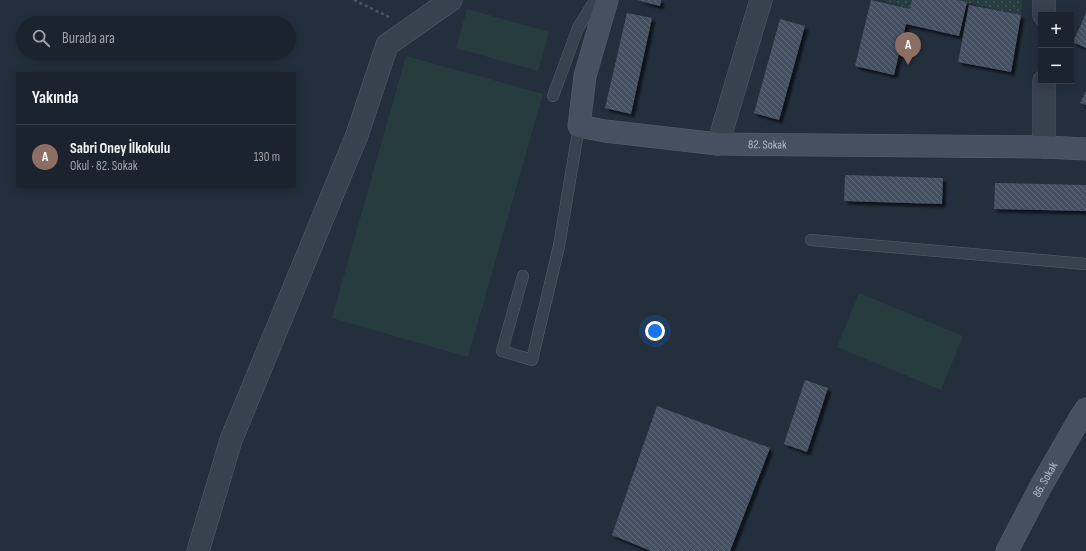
<!DOCTYPE html>
<html lang="tr">
<meta charset="utf-8">
<style>
body{margin:0;font-family:"Sofia Sans Condensed",sans-serif;background:#282f3a;color:#f1f3f6}
.controls{position:absolute;right:12px;top:12px;display:grid;overflow:hidden;border-radius:0px;box-shadow:0 2px 10px #0003}
.controls button{width:36px;height:36px;display:grid;place-items:center;padding:0;border:0;border-bottom:1px solid #39404a;background:#1b232e;color:#f1f3f6;font:20px sans-serif}
.you{position:absolute;left:655px;top:331px;width:14px;height:14px;margin:-10px;border:3px solid #fff;border-radius:50%;background:#1a73e8;box-shadow:0 0 0 6px #1a73e833}
.badge{display:grid;place-items:center;width:26px;height:26px;border-radius:50%;background:#bca0f2;color:#fff;font-size:13px;font-weight:700}
.pin{position:absolute;translate:-50% -33px;filter:drop-shadow(0 1px 2px #0008)}
.pin::after{content:'';position:absolute;top:21px;width:14px;height:12px;background:inherit;clip-path:polygon(0 0,100% 0,50% 100%)}
.list{margin:0;padding:0;list-style:none}
h2{display:flex;justify-content:space-between;align-items:center;height:52px;margin:0;padding:0 16px;font-size:17px}
h2 small{font-size:13px;font-weight:400;color:#a0a4aa}
.list li{display:grid;grid-template-columns:26px 1fr auto;gap:12px;align-items:center;box-sizing:border-box;height:64px;padding:0 16px;border-top:1px solid #39404a}
.list b{display:block;font-size:15px;white-space:nowrap}
.list p{margin:0;font-size:13px;white-space:nowrap;color:#a0a4aa}
.list em{font-size:13px;font-style:normal;color:#a0a4aa}
.icon{flex:none;width:22px;height:22px;fill:none;stroke:currentColor;stroke-width:2;stroke-linecap:round;stroke-linejoin:round}
.map{position:relative;flex:none;width:1086px;height:551px;overflow:hidden}
.search{position:absolute;background:#1b232e;box-shadow:0 2px 10px #0003;left:16px;top:16px;width:280px;height:44px;display:flex;align-items:center;gap:10px;box-sizing:border-box;padding:0 14px;border-radius:22px;color:#a0a4aa;font-size:15px}
.panel{position:absolute;background:#1b232e;box-shadow:0 2px 10px #0003;left:16px;top:72px;width:280px;height:116px;border-radius:0px}
.map>svg:first-child{display:block}
.grass{fill:url(#grass-dots)}
.pitch{fill:#263c3f}
.building{fill:url(#building-back-hatch);filter:url(#shadow)}
.lines{fill:none;stroke-linecap:round;stroke-linejoin:round}
.lane-casing{stroke:#565f6c;stroke-width:12}
.street-casing{stroke:#565f6c;stroke-width:23}
.secondary-casing{stroke:#565f6c;stroke-width:23}
.path{stroke:#44595c;stroke-width:2.5;stroke-dasharray:3 3;stroke-linecap:butt}
.lane{stroke:#38414e;stroke-width:11}
.street{stroke:#38414e;stroke-width:22}
.secondary{stroke:#465061;stroke-width:22}
.labels{text-anchor:middle;stroke-width:4;stroke-linejoin:round;paint-order:stroke}
.street-label{font-size:12px;fill:#b4bcc9;stroke:#1d2633}
</style>
<div class="map">
<svg width="1086" height="551" viewBox="0 0 1086 551">
<defs>
<pattern id="grass-dots" width="8" height="8" patternUnits="userSpaceOnUse"><rect width="8" height="8" fill="#263c3f"/><path d="M2 2h.1M6 6h.1" fill="none" stroke="#435659" stroke-width="1.8" stroke-linecap="round"/></pattern>
<pattern id="building-back-hatch" width="6" height="6" patternUnits="userSpaceOnUse"><rect width="6" height="6" fill="#455162"/><path d="M-1 5l2 2M0 0l6 6M5-1l2 2" fill="none" stroke="#5d6877"/></pattern>
<filter id="shadow"><feDropShadow dx="3.5" dy="3.5" stdDeviation="1" flood-color="#0009"/></filter>
</defs>
<rect width="100%" height="100%" fill="#242f3e"/>
<path class="grass" d="M882,0H912L910,9Z
M955,0H1022L1021,15Z"/>
<path class="pitch" d="M467,9L549,32L538,71L456,48Z
M406,56L543,94L468,357L332,318Z
M859,293L963,336L941,390L837,347Z"/>
<path class="building" d="M637,0H661L660,6Z
M871,0L910,9L912,0H957L967,2L959,36L906,24L894,75L855,66Z
M969,5L1021,15L1011,72L958,62Z
M627,13L652,18L631,114L605,108Z
M1086,13V48L1073,42Z
M780,19L805,26L779,120L754,113Z
M1086,91V105L1080,103Z
M845,175L943,178L942,204L844,201Z
M995,183L1086,185V211L994,209Z
M805,380L828,388L807,452L784,444Z
M657,406L770,448L730,551H651L612,535Z"/>
<g class="lines">
<g class="lane-casing">
<path id="lane" d="M553,96L578,28L594,2L597,0
M811,240L1086,264
M523,276L502,351L532,360L559,246L579,126"/>
</g>
<g class="street-casing">
<path id="street" d="M1044,0V15
M1044,81V147
M718,144L761,0
M198,551L231,440L357,135L387,45L451,0"/>
</g>
<g class="secondary-casing">
<g id="secondary">
<path id="s1" d="M607,0L585,76L579,126L605,131L718,144L1044,147L1086,149"/>
<path id="s2" d="M1007,551L1041,486L1080,418L1086,409"/>
</g>
</g>
<path class="path" d="M354,0L391,18"/>
<use href="#lane" class="lane"/>
<use href="#street" class="street"/>
<use href="#secondary" class="secondary"/>
</g>
<g class="labels">
<g class="street-label">
<text dy="4" stroke="none"><textPath href="#s1" startOffset="319">82. Sokak</textPath></text>
<text dy="4" stroke="none"><textPath href="#s2" startOffset="81">86. Sokak</textPath></text>
</g>
</g>
</svg>
<div class="controls">
<button>+</button>
<button>−</button>
</div>
<div class="you"></div>
<div class="pin badge" style="left:908px;top:65px;background:#8d6e63">A</div>
<div class="search"><svg class="icon" aria-label="search" viewBox="0 0 24 24"><circle cx="10" cy="10" r="6"/><path d="M15 15l6 6"/></svg>Burada ara</div>
<section class="panel">
<h2>Yakında<small></small></h2>
<ul class="list">
<li><span class="badge" style="background:#8d6e63">A</span><div><b>Sabri Oney İlkokulu</b><p>Okul · 82. Sokak</p></div><em>130 m</em></li>
</ul>
</section>
</div>
